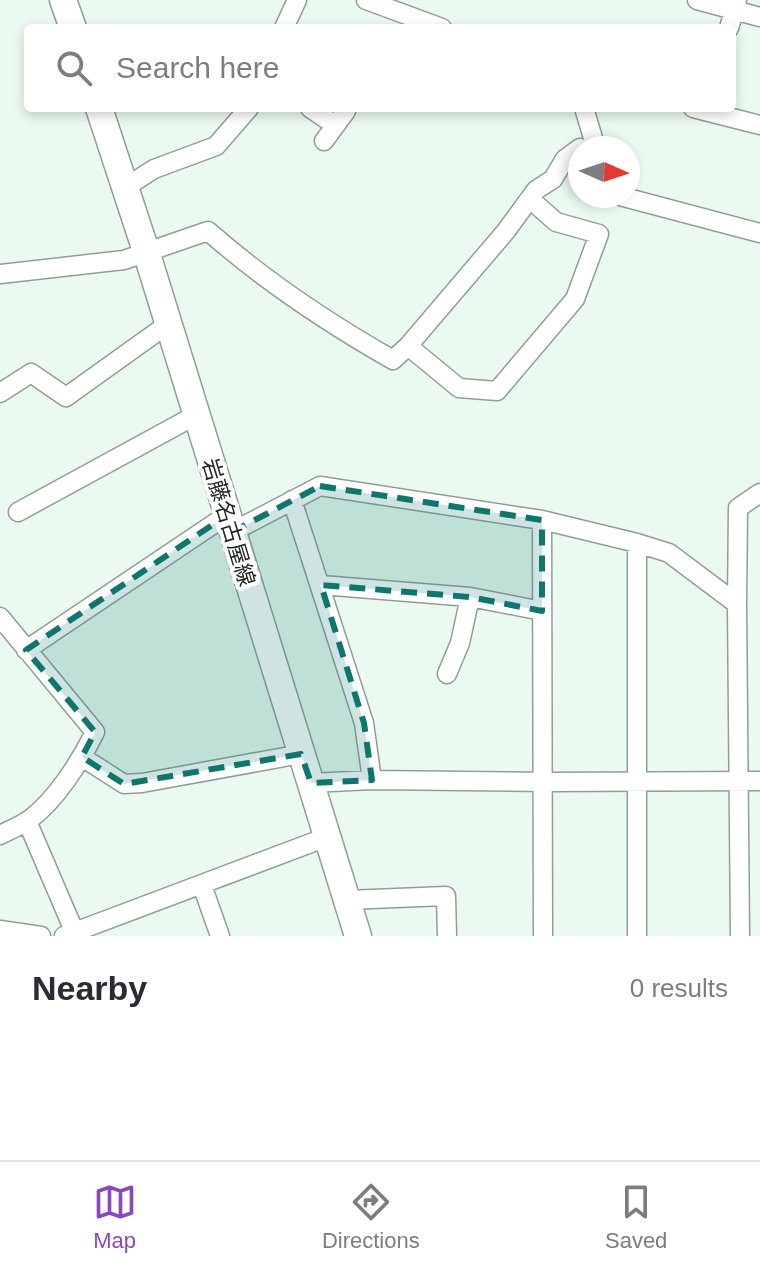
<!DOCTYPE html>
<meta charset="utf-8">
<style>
body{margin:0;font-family:Arial,"Noto Sans JP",sans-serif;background:#f7f7f7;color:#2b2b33}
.compass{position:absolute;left:568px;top:136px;width:72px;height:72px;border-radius:50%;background:#fff;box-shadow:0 4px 12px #0003;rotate:93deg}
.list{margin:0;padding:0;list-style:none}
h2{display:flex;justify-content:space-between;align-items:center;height:104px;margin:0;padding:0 32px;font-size:34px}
h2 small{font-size:26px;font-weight:400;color:#7c7c81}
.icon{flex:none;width:44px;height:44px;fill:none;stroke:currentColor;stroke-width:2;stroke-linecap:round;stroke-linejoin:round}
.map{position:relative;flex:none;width:760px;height:936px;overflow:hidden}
.search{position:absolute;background:#fff;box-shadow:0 4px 12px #0003;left:24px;right:24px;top:24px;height:88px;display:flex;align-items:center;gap:20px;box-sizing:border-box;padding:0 28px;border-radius:8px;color:#7c7c81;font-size:30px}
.sheet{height:224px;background:#fff}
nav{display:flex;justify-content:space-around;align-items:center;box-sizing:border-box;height:112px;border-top:2px solid #e1e1e2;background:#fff;font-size:22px;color:#7c7c81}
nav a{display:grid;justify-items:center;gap:4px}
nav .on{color:#8b48bd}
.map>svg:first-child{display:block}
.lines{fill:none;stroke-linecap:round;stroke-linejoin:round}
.street-casing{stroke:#919e96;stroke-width:21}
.secondary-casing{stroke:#919e96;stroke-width:29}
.street{stroke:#fff;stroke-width:18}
.secondary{stroke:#fff;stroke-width:26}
.marked{fill:#0f766e;fill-opacity:0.2;stroke:#0f766e;stroke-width:6;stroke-dasharray:16 10;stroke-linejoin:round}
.labels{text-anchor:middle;stroke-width:8;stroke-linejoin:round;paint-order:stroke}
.street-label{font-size:22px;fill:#212723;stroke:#fff}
</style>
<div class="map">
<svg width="760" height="936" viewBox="0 0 760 936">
<rect width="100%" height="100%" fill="#ebfaf1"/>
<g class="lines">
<g class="street-casing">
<path id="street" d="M366,0L442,28
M697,0L760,17
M284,28L297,0
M729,28L737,0
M310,108L335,125
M584,108L596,148
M693,108L760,125
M324,141L346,111
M126,187L154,169L216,146L249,108
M620,196L760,233
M0,274L124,260L208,231C265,281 328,323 393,360L408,346L506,231L536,190L553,179L565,159L580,148
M408,346L459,388L497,391L575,299L599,234L556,222L530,199
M0,393L31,373L66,397L168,324
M292,500L364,723L372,780
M18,512L196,415
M542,520L543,936
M232,532L320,486L542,520L637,543L669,553L737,604
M637,543V936
M321,585L470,597L542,611
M0,617L95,732C80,762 56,800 29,820C20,826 10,830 0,835
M26,650L227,515
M447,674L460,643L470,597
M82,757L124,784L142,783L301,754
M311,783L372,780L543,782L760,781
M27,821L75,933
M202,885L220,936
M347,900L446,896L447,936
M0,930L41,936
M64,936L327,837
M740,936L737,604L738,508L760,493"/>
</g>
<g class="secondary-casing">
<path id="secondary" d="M63,0L73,28
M99,108L146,251L358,936"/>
</g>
<use href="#street" class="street"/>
<use href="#secondary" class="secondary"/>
</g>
<path class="marked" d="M320,486L542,520V611L470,597L321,585L364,723L372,780L311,783L301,754L124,784L82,757L95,732L26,650L227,515L232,532Z"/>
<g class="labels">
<g class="street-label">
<text transform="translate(229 522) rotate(73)" y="8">岩藤名古屋線</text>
</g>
</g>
</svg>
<svg class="compass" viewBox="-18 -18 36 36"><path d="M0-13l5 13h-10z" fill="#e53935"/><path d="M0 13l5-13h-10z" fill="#7c7c81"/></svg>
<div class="search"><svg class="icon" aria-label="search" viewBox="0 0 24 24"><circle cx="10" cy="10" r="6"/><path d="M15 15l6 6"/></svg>Search here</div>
</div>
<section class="sheet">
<h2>Nearby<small>0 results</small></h2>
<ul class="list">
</ul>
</section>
<nav>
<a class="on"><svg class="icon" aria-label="map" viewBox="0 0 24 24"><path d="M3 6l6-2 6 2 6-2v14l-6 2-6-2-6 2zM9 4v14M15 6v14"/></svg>Map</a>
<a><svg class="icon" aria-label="directions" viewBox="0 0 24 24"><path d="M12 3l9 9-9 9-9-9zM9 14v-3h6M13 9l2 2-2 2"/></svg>Directions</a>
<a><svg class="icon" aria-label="saved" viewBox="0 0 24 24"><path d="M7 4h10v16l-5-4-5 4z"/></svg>Saved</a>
</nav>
